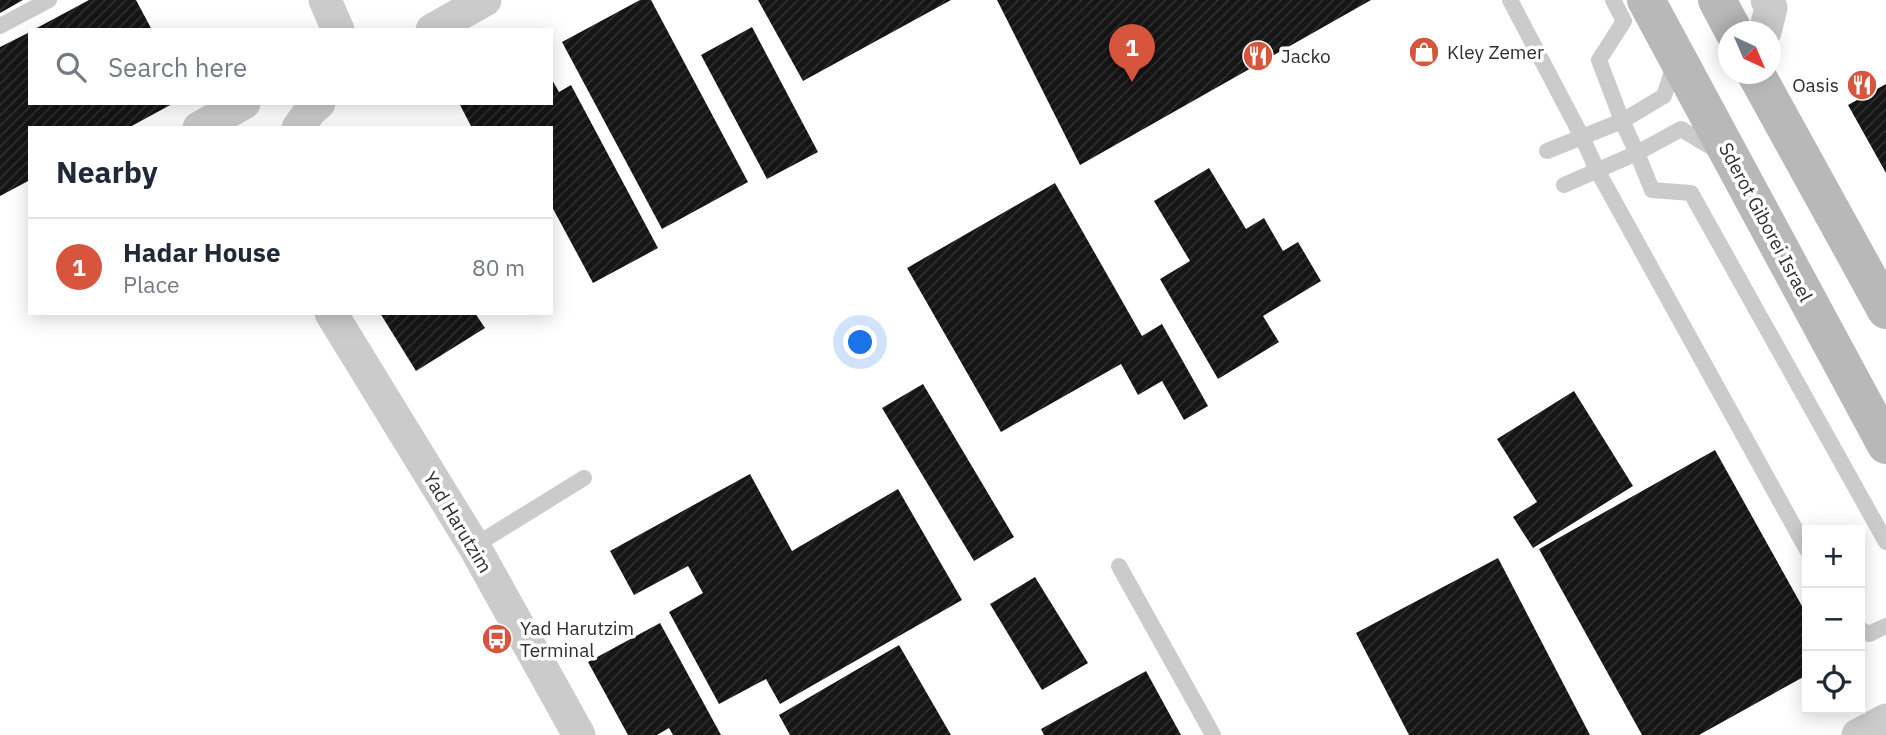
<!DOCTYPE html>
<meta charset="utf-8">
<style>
body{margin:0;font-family:"IBM Plex Sans",sans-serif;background:#f6f6f7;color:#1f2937}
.controls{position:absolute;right:21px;bottom:21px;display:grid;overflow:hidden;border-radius:0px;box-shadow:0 4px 18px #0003}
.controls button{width:63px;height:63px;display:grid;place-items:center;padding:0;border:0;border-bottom:2px solid #e0e1e3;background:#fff;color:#1f2937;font:35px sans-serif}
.compass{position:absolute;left:1718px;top:21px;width:63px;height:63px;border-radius:50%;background:#fff;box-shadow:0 4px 18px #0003;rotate:136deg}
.you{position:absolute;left:861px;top:343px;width:24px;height:24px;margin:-18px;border:5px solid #fff;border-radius:50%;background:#1a73e8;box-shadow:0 0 0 10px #1a73e833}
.badge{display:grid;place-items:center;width:46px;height:46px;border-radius:50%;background:#d7553d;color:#fff;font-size:23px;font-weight:700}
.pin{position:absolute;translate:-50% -58px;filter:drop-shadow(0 2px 4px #0008)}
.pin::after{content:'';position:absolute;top:37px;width:24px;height:21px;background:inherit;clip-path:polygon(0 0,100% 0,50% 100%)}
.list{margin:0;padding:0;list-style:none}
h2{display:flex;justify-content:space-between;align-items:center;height:91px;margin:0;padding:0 28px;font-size:30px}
h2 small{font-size:23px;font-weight:400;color:#747a83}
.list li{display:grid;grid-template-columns:46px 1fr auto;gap:21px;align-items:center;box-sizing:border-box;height:98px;padding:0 28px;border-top:2px solid #e0e1e3}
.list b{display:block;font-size:26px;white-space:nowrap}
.list p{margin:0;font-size:23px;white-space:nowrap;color:#747a83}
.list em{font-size:23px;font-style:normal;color:#747a83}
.icon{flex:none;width:38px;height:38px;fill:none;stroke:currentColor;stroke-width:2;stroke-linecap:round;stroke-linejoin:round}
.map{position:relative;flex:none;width:1886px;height:735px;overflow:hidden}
.search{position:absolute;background:#fff;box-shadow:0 4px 18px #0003;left:28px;top:28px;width:525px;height:77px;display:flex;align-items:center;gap:18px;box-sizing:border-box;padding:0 24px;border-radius:0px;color:#747a83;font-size:26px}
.panel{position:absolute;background:#fff;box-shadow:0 4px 18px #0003;left:28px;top:126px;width:525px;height:189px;border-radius:0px}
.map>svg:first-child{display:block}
.building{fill:url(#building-hatch)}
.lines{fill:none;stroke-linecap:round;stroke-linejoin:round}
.lane{stroke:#cbcbcb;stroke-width:16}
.street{stroke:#cbcbcb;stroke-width:33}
.secondary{stroke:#b8b8b8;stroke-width:38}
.labels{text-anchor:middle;stroke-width:7;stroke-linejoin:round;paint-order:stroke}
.poi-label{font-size:19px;fill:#2e2e2e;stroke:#fff;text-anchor:start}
.street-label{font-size:19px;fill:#2e2e2e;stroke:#fff}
</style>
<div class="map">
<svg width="1886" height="735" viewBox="0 0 1886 735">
<defs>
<pattern id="building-hatch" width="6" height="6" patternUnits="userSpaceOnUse" patternTransform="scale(1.75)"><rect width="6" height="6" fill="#151515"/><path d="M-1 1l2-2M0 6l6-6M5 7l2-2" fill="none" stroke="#2f2f2f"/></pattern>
</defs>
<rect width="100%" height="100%" fill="#fff"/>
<path class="building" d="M0,0H23L0,13Z
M89,0H136L152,30H33Z
M640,0H651L748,182L662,229L562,42Z
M758,0H951L803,81Z
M997,0H1371L1080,165Z
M752,27L818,152L767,179L701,55Z
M30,32V103H174L128,128H30V180L0,196V47Z
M551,78L559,92L571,85L658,248L593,283L551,205V128H472L459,103H551Z
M1886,84V173L1848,105Z
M1209,168L1246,229L1264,218L1283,251L1298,242L1321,281L1263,316L1279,342L1218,379L1160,279L1190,261L1154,201Z
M1055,183L1142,336L1162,324L1208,406L1184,420L1162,381L1138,395L1121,364L1001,432L907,268Z
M380,313H475L485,328L416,371Z
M923,384L1014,537L974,561L882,408Z
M1574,391L1633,486L1533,548L1513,517L1537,502L1497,439Z
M1715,450L1807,615V675L1699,735H1642L1539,549Z
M750,474L792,551L898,489L962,600L780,704L766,679L719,704L669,612L703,593L688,566L634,595L610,551Z
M1498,558L1590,735H1409L1356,633Z
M1035,577L1088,663L1042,690L990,604Z
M660,623L721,735H673L669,728L657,735H628L588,662Z
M899,645L951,735H790L779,715Z
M1146,671L1181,735H1044L1041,729Z"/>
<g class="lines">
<path class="lane" d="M1510,0L1582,137L1597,170L1807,550
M1613,0L1624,21L1599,60L1622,121L1637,153L1652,190L1691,193L1886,542
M0,26L49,0
M1547,151L1622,121L1664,96L1675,63
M1564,185L1637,153L1681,129L1718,151
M474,546L584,478
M1119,566L1213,735
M1860,629L1869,634L1886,626"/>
<path class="street" d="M325,0L338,30
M432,30L485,0
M1765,32L1771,8L1767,0
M199,128L244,103
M298,128L310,111L319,103
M331,313L474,546L579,735
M1858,735L1886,720"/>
<path class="secondary" d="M1646,0L1886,445
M1717,0L1734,32
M1756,74L1886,310"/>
</g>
<defs>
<g id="shop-disc" transform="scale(1.575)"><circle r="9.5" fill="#d7553d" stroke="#fff"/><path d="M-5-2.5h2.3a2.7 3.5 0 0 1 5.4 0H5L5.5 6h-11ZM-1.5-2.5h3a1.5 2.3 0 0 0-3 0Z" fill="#fff"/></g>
<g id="restaurant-disc" transform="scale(1.575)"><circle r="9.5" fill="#d7553d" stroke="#fff"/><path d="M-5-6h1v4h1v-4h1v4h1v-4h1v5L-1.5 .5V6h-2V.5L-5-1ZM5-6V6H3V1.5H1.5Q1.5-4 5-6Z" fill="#fff"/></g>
<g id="bus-disc" transform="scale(1.575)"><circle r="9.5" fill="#d7553d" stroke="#fff"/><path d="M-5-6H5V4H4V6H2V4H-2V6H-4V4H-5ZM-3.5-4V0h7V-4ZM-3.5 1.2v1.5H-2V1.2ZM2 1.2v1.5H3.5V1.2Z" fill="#fff"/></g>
</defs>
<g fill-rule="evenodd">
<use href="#shop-disc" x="1424" y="52"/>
<use href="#restaurant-disc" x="1258" y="56"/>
<use href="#restaurant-disc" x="1862" y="85"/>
<use href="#bus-disc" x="497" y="639"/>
</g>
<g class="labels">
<g class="poi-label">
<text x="1447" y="59">Kley Zemer</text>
<text x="1281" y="63">Jacko</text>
<text x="1839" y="92" text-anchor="end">Oasis</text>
<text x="520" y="635">Yad Harutzim<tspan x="520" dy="22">Terminal</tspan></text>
</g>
<g class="street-label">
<text transform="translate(1766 222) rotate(62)" y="7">Sderot Giborei Israel</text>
<text transform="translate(458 522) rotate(59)" y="7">Yad Harutzim</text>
</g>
</g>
</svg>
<div class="controls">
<button>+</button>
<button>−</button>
<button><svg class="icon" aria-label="locate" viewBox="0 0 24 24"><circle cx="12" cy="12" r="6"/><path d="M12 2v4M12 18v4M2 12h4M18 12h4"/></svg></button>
</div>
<svg class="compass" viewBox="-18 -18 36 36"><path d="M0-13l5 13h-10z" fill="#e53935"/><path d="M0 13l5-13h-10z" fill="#747a83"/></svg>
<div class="you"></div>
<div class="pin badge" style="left:1132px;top:82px">1</div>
<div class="search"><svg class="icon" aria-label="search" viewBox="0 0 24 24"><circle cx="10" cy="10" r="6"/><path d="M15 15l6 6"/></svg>Search here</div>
<section class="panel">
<h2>Nearby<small></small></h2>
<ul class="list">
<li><span class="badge">1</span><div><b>Hadar House</b><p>Place</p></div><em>80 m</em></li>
</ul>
</section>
</div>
